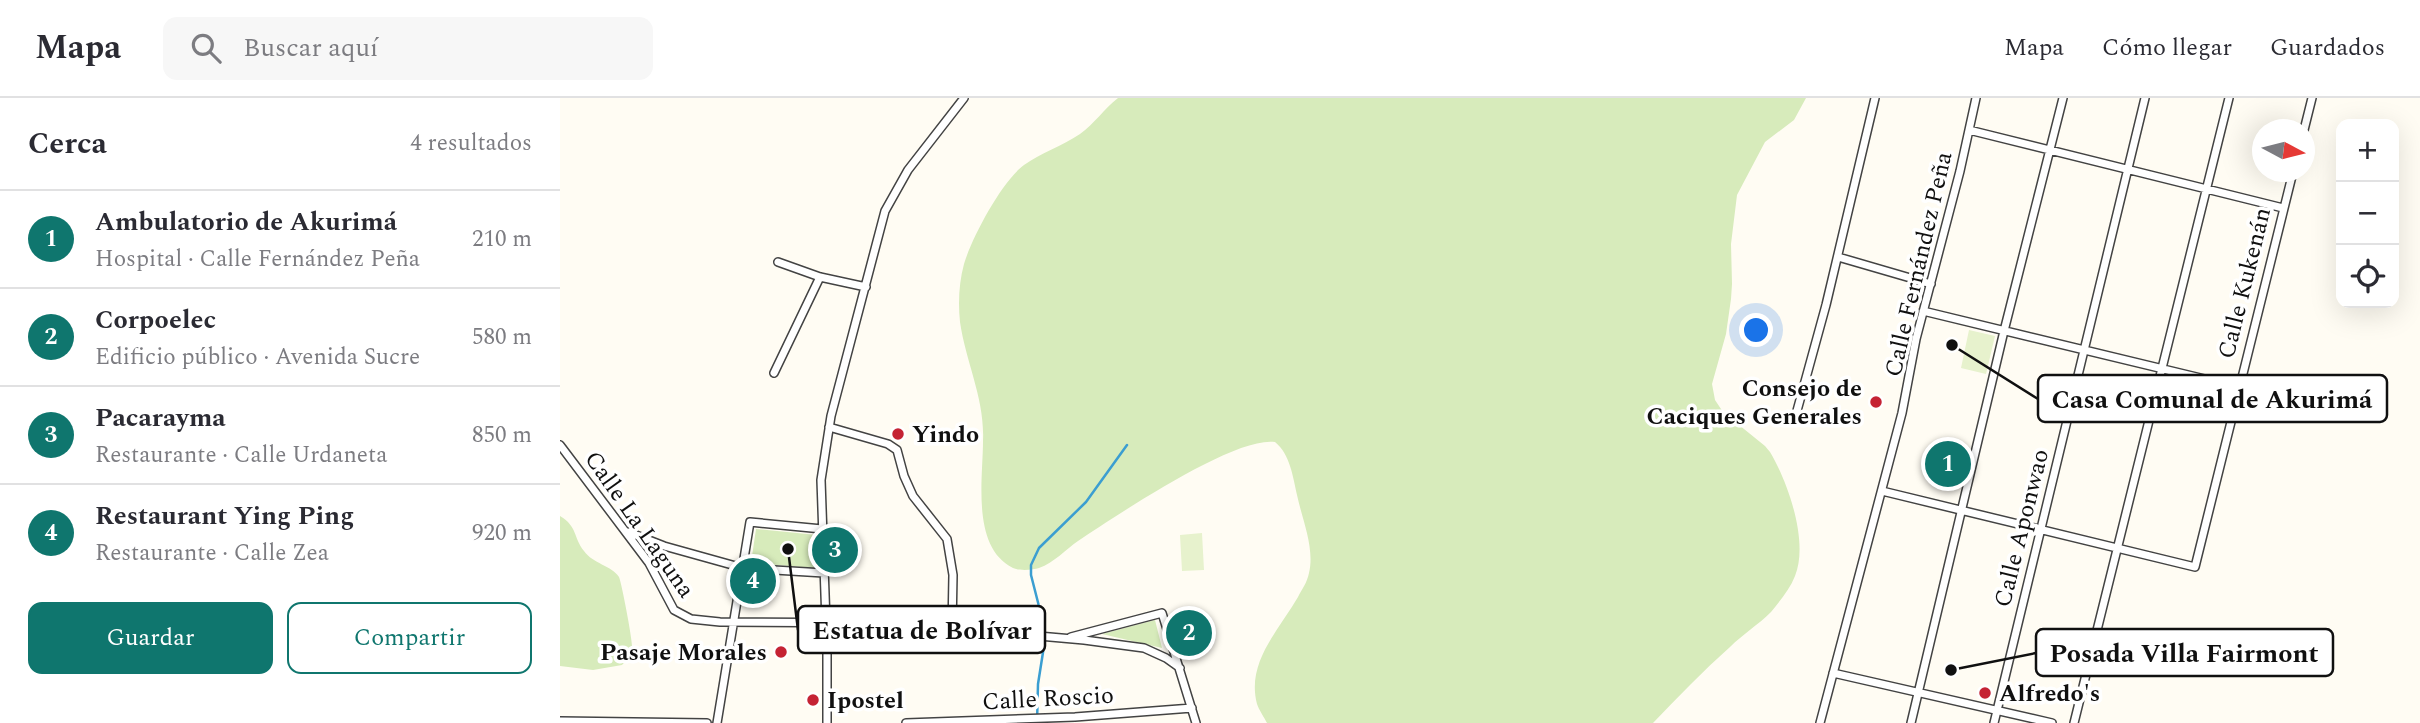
<!DOCTYPE html>
<html lang="es">
<meta charset="utf-8">
<style>
body{margin:0;font-family:Spectral,serif;background:#f7f7f7;color:#2b2b33}
.controls{position:absolute;right:21px;top:21px;display:grid;overflow:hidden;border-radius:14px;box-shadow:0 7px 28px #0002}
.controls button{width:63px;height:63px;display:grid;place-items:center;padding:0;border:0;border-bottom:2px solid #e1e1e2;background:#fff;color:#2b2b33;font:35px sans-serif}
.compass{position:absolute;left:1692px;top:21px;width:63px;height:63px;border-radius:50%;background:#fff;box-shadow:0 7px 28px #0002;rotate:97deg}
.you{position:absolute;left:1197px;top:233px;width:24px;height:24px;margin:-18px;border:5px solid #fff;border-radius:50%;background:#1a73e8;box-shadow:0 0 0 10px #1a73e833}
.badge{display:grid;place-items:center;width:46px;height:46px;border-radius:50%;background:#0f766e;color:#fff;font-size:23px;font-weight:700}
.pin{position:absolute;translate:-50% -50%;border:4px solid #fff;box-shadow:0 2px 7px #0006}
.list{margin:0;padding:0;list-style:none}
h2{display:flex;justify-content:space-between;align-items:center;height:91px;margin:0;padding:0 28px;font-size:30px}
h2 small{font-size:23px;font-weight:400;color:#7c7c81}
.list li{display:grid;grid-template-columns:46px 1fr auto;gap:21px;align-items:center;box-sizing:border-box;height:98px;padding:0 28px;border-top:2px solid #e1e1e2}
.list b{display:block;font-size:26px;white-space:nowrap}
.list p{margin:0;font-size:23px;white-space:nowrap;color:#7c7c81}
.list em{font-size:23px;font-style:normal;color:#7c7c81}
.actions{display:flex;gap:14px;padding:21px 28px}
.actions a{flex:1;padding:16px 0;border:2px solid #0f766e;border-radius:14px;text-align:center;font-size:24px;color:#0f766e}
.actions .main{background:#0f766e;color:#fff}
.icon{flex:none;width:38px;height:38px;fill:none;stroke:currentColor;stroke-width:2;stroke-linecap:round;stroke-linejoin:round}
.map{position:relative;flex:none;width:1860px;height:625px;overflow:hidden}
header{display:flex;align-items:center;gap:42px;box-sizing:border-box;height:98px;padding:0 35px;background:#fff;border-bottom:2px solid #e1e1e2}
header strong{font-size:33px}
nav{display:flex;gap:38px;margin-inline-start:auto;font-size:24px}
.search{width:490px;height:63px;background:#f7f7f7;display:flex;align-items:center;gap:18px;box-sizing:border-box;padding:0 24px;border-radius:14px;color:#7c7c81;font-size:26px}
main{display:flex}
aside{flex:1;background:#fff}
.map>svg:first-child{display:block}
.green{fill:#d7ebbb}
.pitch{fill:#e7f2cd}
.lines{fill:none;stroke-linecap:round;stroke-linejoin:round}
.stream{stroke:#3b9ed1;stroke-width:2.5}
.minor-casing{stroke:#434343;stroke-width:10}
.minor{stroke:#fff;stroke-width:7}
.poi-dot{fill:#c52334;stroke:#fff;stroke-width:2.5}
.labels{text-anchor:middle;stroke-width:7;stroke-linejoin:round;paint-order:stroke}
.street-label{font-size:24px;fill:#101010;stroke:#fff}
.poi-label{font-size:24px;font-weight:bold;fill:#101010;stroke:#fff;text-anchor:start}
.leader{fill:none;stroke:#101010;stroke-width:2.5}
.callout-dot{fill:#101010;stroke:#fff;stroke-width:2.5}
.callout{fill:#fff;stroke:#101010;stroke-width:2.5}
.callout-label{font-size:26px;text-anchor:middle;font-weight:bold;fill:#101010}
</style>
<header>
<strong>Mapa</strong>
<div class="search"><svg class="icon" aria-label="search" viewBox="0 0 24 24"><circle cx="10" cy="10" r="6"/><path d="M15 15l6 6"/></svg>Buscar aquí</div>
<nav><a>Mapa</a><a>Cómo llegar</a><a>Guardados</a></nav>
</header>
<main>
<aside>
<h2>Cerca<small>4 resultados</small></h2>
<ul class="list">
<li><span class="badge">1</span><div><b>Ambulatorio de Akurimá</b><p>Hospital · Calle Fernández Peña</p></div><em>210 m</em></li>
<li><span class="badge">2</span><div><b>Corpoelec</b><p>Edificio público · Avenida Sucre</p></div><em>580 m</em></li>
<li><span class="badge">3</span><div><b>Pacarayma</b><p>Restaurante · Calle Urdaneta</p></div><em>850 m</em></li>
<li><span class="badge">4</span><div><b>Restaurant Ying Ping</b><p>Restaurante · Calle Zea</p></div><em>920 m</em></li>
</ul>
<div class="actions"><a class="main">Guardar</a><a>Compartir</a></div>
</aside>
<div class="map">
<svg width="1860" height="625" viewBox="0 0 1860 625">
<rect width="100%" height="100%" fill="#fffcf3"/>
<path class="green" d="M558,0H1246L1234,22L1205,44L1177,97L1171,146L1172,186L1171,201L1166,236L1152,286L1155,302L1163,314L1205,348L1210,354C1228,384 1249,444 1235,478C1230,491 1220,503 1211,514C1198,527 1183,536 1170,549C1143,573 1118,599 1093,625H707C704,619 699,612 697,606C686,564 719,532 738,499C742,491 747,485 749,475C755,450 742,421 737,397C733,379 730,356 715,344C674,338 556,418 518,443C506,451 494,465 479,470C473,472 459,473 453,470C411,449 423,381 423,343C425,301 406,265 400,224C398,205 399,184 404,166C412,139 442,83 464,67C481,55 502,48 520,36C534,26 544,11 558,0Z
M0,418C18,429 13,439 24,453C33,466 51,467 59,479C61,482 73,544 72,549C72,557 67,562 62,567L33,572L0,568Z
M196,431L257,437L254,470L191,465Z
M595,522L602,550L542,536Z"/>
<path class="pitch" d="M1409,232L1435,238L1426,276L1401,270Z
M642,435L644,472L622,473L620,437Z"/>
<g class="lines">
<path class="stream" d="M477,625L478,586L484,548L483,524L471,477V467L479,450L526,404L567,347"/>
<g class="minor-casing">
<path id="minor" d="M1409,32L1723,110
M1744,32L1752,0
M1278,159L1371,186
M218,164L260,179L306,189
M1363,213L1678,289
M214,275L260,179
M1235,320L1266,207L1315,0
M269,329L328,346L337,352L344,378L353,398L387,441L393,477L392,531
M0,347L89,465L114,512L131,521L160,524L330,525L524,542L584,550L606,560L620,570
M1322,393L1635,469L1733,74
M68,434L104,448L183,470L264,475
M511,539L602,515L636,625
M1273,575L1492,625
M0,623L147,625
M157,625L190,424L262,431
M267,625V553L261,382L271,318L325,113L348,72L404,0
M346,625L515,619L632,610
M1260,625L1342,315L1356,241L1400,73L1416,0
M1351,625L1444,233L1503,0
M1434,625L1585,0
M1514,625L1669,0"/>
</g>
<use href="#minor" class="minor"/>
</g>
<g class="poi-dot">
<circle cx="1316" cy="304" r="7"/>
<circle cx="338" cy="336" r="7"/>
<circle cx="221" cy="554" r="7"/>
<circle cx="1425" cy="595" r="7"/>
<circle cx="253" cy="602" r="7"/>
</g>
<g class="labels">
<g class="street-label">
<text transform="translate(1358 166) rotate(-77)" y="8">Calle Fernández Peña</text>
<text transform="translate(1684 185) rotate(-76)" y="8">Calle Kukenán</text>
<text transform="translate(80 426) rotate(55)" y="8">Calle La Laguna</text>
<text transform="translate(1461 430) rotate(-76)" y="8">Calle Aponwao</text>
<text transform="translate(488 600) rotate(-3)" y="8">Calle Roscio</text>
</g>
<g class="poi-label">
<text x="1302" y="298" text-anchor="end">Consejo de<tspan x="1302" dy="28">Caciques Generales</tspan></text>
<text x="352" y="344">Yindo</text>
<text x="207" y="562" text-anchor="end">Pasaje Morales</text>
<text x="1439" y="603">Alfredo's</text>
<text x="267" y="610">Ipostel</text>
</g>
</g>
<path class="leader" d="M1392 247L1478 301M228 451L238 532M1391 572L1476 555"/>
<g class="callout-dot">
<circle cx="1392" cy="247" r="7"/>
<circle cx="228" cy="451" r="7"/>
<circle cx="1391" cy="572" r="7"/>
</g>
<g class="callout">
<rect x="1478" y="277" width="349" height="47" rx="7"/>
<rect x="238" y="508" width="247" height="47" rx="7"/>
<rect x="1476" y="531" width="297" height="47" rx="7"/>
</g>
<g class="callout-label">
<text x="1652" y="310">Casa Comunal de Akurimá</text>
<text x="362" y="541">Estatua de Bolívar</text>
<text x="1624" y="564">Posada Villa Fairmont</text>
</g>
</svg>
<div class="controls">
<button>+</button>
<button>−</button>
<button><svg class="icon" aria-label="locate" viewBox="0 0 24 24"><circle cx="12" cy="12" r="6"/><path d="M12 2v4M12 18v4M2 12h4M18 12h4"/></svg></button>
</div>
<svg class="compass" viewBox="-18 -18 36 36"><path d="M0-13l5 13h-10z" fill="#e53935"/><path d="M0 13l5-13h-10z" fill="#7c7c81"/></svg>
<div class="you"></div>
<div class="pin badge" style="left:1388px;top:366px">1</div>
<div class="pin badge" style="left:629px;top:535px">2</div>
<div class="pin badge" style="left:275px;top:452px">3</div>
<div class="pin badge" style="left:193px;top:483px">4</div>
</div>
</main>
